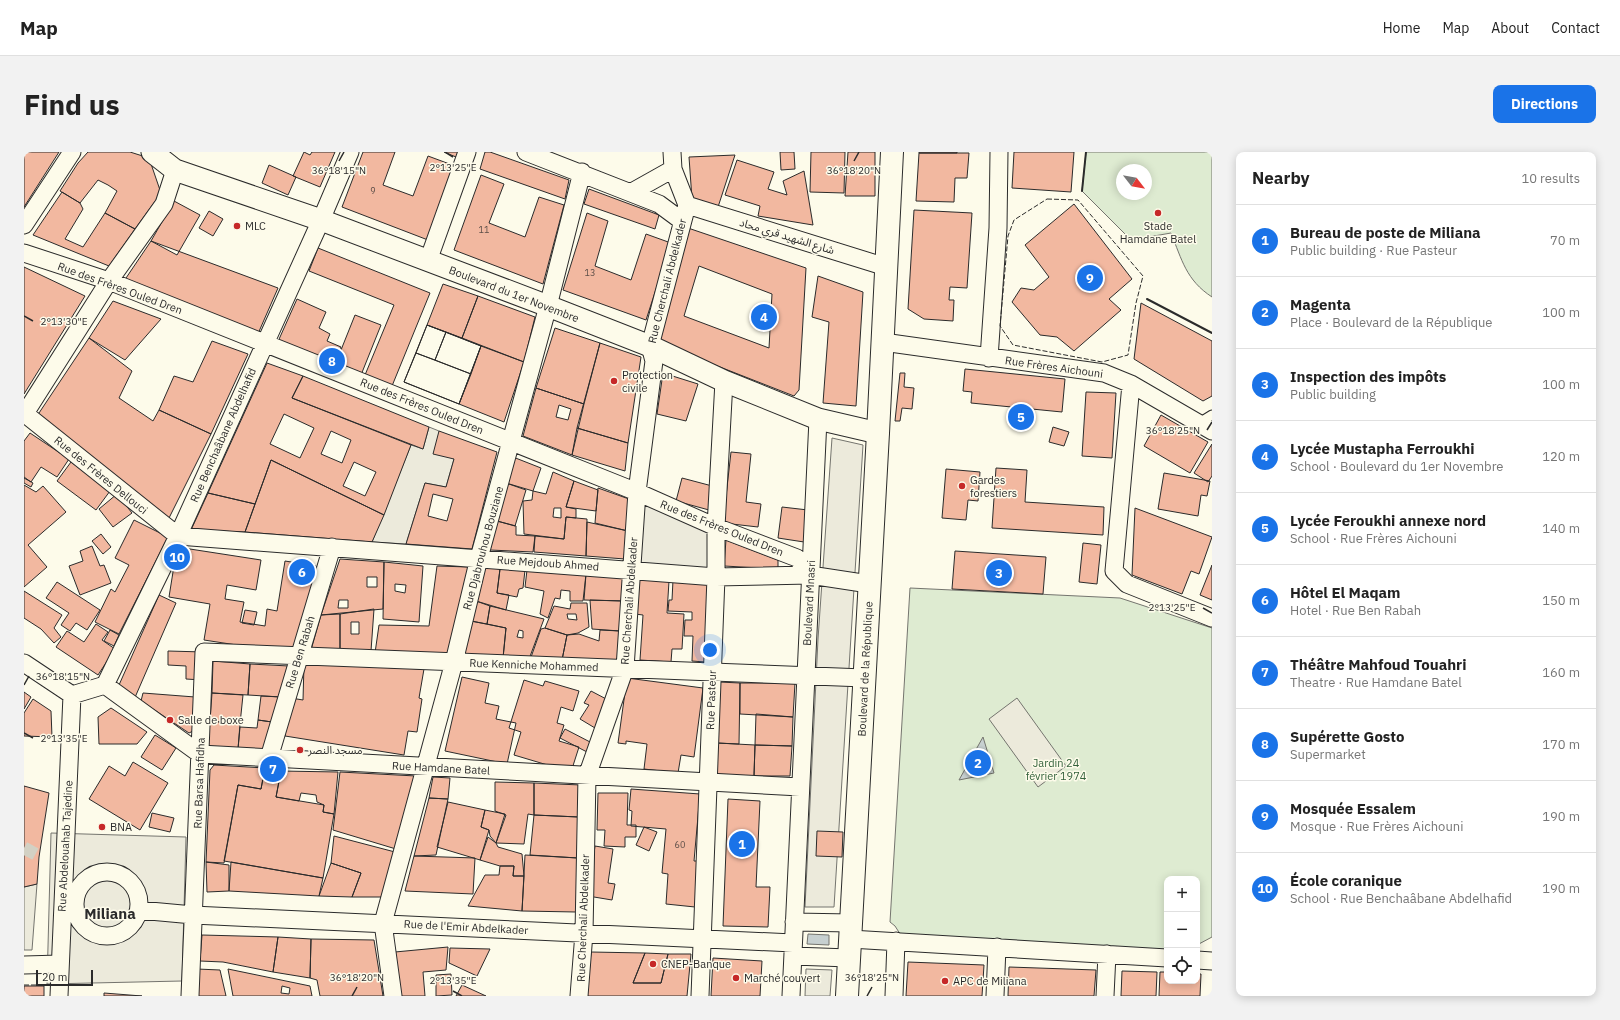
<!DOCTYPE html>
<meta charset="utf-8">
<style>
body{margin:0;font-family:"IBM Plex Sans","Noto Sans Arabic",sans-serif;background:#f2f2f2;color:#222}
.controls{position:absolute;right:12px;bottom:12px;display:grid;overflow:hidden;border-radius:8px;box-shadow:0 2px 10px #0003}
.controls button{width:36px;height:36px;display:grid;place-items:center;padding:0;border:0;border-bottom:1px solid #e0e0e0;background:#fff;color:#222;font:20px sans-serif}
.compass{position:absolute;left:1092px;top:12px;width:36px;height:36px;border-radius:50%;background:#fff;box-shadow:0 2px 10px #0003;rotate:121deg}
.scale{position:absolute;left:12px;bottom:10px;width:57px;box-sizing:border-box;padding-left:4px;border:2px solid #2b2b2b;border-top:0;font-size:11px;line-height:14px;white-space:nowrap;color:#2b2b2b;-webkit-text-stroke:3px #fdfbea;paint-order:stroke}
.you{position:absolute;left:686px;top:498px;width:14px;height:14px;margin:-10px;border:3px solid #fff;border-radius:50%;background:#1a73e8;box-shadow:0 0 0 6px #1a73e833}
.badge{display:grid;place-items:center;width:26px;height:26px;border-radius:50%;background:#1a73e8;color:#fff;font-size:13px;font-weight:700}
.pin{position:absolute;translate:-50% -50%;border:2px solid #fff;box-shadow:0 1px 4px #0006}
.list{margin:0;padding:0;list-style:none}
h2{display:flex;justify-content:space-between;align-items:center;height:52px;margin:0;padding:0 16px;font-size:17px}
h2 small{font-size:13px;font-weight:400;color:#767676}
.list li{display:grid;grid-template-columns:26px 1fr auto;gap:12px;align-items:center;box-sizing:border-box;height:72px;padding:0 16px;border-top:1px solid #e0e0e0}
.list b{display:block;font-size:15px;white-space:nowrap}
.list p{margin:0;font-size:13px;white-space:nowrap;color:#767676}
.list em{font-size:13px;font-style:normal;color:#767676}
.icon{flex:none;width:22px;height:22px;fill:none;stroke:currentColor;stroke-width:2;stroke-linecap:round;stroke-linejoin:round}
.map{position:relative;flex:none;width:1188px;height:844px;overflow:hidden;border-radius:8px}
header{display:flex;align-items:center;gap:24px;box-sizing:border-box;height:56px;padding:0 20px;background:#fff;border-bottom:1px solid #e0e0e0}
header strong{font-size:19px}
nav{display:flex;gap:22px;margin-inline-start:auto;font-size:14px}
.intro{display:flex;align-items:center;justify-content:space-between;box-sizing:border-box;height:96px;padding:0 24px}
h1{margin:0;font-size:28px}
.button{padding:10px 18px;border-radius:8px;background:#1a73e8;color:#fff;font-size:14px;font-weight:700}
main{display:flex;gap:24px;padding:0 24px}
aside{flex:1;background:#fff;border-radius:8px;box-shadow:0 2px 10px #0003}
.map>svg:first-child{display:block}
.green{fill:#deebd1;stroke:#74746e;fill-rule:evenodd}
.parking{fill:#eceadb;stroke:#74746e}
.water{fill:#c7d0d0;stroke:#74746e}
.building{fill:#f2b8a0;stroke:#2b2b2b;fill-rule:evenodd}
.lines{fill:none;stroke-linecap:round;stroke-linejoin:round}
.pedestrian-tunnel{stroke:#d3d1c4;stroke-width:13;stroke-dasharray:13 6;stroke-linecap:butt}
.service-casing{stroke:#2b2b2b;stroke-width:11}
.minor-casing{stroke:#2b2b2b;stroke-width:19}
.tertiary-casing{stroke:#2b2b2b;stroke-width:23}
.secondary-casing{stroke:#2b2b2b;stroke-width:24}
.service{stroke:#fdfbea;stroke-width:9}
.minor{stroke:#fdfbea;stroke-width:17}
.tertiary{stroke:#fdfbea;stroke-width:21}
.secondary{stroke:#fdfbea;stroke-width:22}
.fence{stroke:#2b2b2b;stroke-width:1;stroke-dasharray:5 2;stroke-linecap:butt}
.wall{stroke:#2b2b2b;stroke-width:2}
.ticks{fill:none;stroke:#2b2b2b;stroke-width:1.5}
.poi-dot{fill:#c62828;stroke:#fdfbea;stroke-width:1.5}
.labels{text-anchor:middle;stroke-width:3;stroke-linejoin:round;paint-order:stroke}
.number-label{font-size:9px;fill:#5d4e48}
.poi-label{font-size:11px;fill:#2b2b2b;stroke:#fdfbea;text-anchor:start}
.street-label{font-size:11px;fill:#2b2b2b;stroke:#fdfbea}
.park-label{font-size:11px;fill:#34623c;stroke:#fdfbea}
.district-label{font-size:15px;font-weight:bold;fill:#2b2b2b;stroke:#fdfbea}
.ticks-label{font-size:10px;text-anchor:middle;fill:#2b2b2b;stroke:#fdfbea;stroke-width:3;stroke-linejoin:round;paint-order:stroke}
</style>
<header>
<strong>Map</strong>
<nav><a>Home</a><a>Map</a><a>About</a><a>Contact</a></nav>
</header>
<div class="intro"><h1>Find us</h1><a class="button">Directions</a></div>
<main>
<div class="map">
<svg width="1188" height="844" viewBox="0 0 1188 844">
<rect width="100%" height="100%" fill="#fdfbea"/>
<path class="green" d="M1062,0H1188V145C1162,128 1158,108 1147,81L1107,88L1058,39ZM1098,18H1122V42H1098Z
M886,436L1096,446L1188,476V785L1173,793V727H1143V800L878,785L871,774L866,770Z"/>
<path class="parking" d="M405,275L415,279L430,307L422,335L401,331L382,392L348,390L387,293L399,297Z
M808,286L839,293L810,755H781L794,487Z
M620,349L687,377L685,420L615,414Z
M993,546L1042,614L1014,635L965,567Z
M27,681L162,685L158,829L23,832Z
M13,732L8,798H0V735Z
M782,817L808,818L806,844H781Z"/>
<path class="water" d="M959,585L970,621L935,628Z
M784,782L805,783V793L783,792Z"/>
<path class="building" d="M0,0H35L0,55Z
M64,0H106L125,6L137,41L111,77L81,61L93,39L84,33L74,28L56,51L36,39L54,11Z
M280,0L286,3L288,0H311L296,35L269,24Z
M339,0H371L359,33L389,44L404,4L431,14L404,88L318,55Z
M420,0H434L432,5Z
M461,0H466L545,28L541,47L456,17Z
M756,0H770L771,17L757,18Z
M787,0H821L820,41L786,40Z
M824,0H851V44H821Z
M895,0H933V1H895Z
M990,0H1050L1047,40L988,36Z
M895,1H945L943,26H931L930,50L892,49Z
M711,3L694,55L668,47L665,5Z
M713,8L750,20L744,37L763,43L759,29L780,19L789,73L734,64L736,54L701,43Z
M245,13L272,25L264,43L238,31Z
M457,23L480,32L465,71L501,85L515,45L540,53L519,132L430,98Z
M565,37L635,63L631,77L560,52Z
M38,40L56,51L59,57L41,87L59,95L81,61L111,77L85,114L9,83Z
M150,49L176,63L153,103L127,89Z
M1050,52L1108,127L1085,147L1097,158L1050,199L1033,185L1016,183L988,150L997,136L1010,138L1025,125L1001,93Z
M890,58L948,61L943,136L926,135L925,148H930L929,169L900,167L884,157Z
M185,59L199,67L189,84L175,76Z
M563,61L584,69L571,114L607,128L622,82L647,91L622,168L539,138Z
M661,75L782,116L775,238L770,244L632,190ZM675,114L748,142L745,196L660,164Z
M127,89L254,136L233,184L100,129Z
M294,96L406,141L368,234L341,223L370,153L285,119Z
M0,115L61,144L0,242Z
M794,124L839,140L832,254L799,251L805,170L788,165Z
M419,132L454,144L438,186L403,173Z
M454,144L511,165L500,210L438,186Z
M273,147L302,160L295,176L306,182L303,189L317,195L307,218L252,194Z
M89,149L137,167L101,208L65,186Z
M1117,151L1188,189V244L1179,249L1110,207Z
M331,163L357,173L337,223L311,213Z
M403,173L457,194L435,252L380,230Z
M403,173L422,180L411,208L392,201Z
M531,176L576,191L560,252L512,236Z
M422,180L457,194L447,222L411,208Z
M65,186L108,219L95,246L129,269L135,258L187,282L144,368L13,264Z
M188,189L224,202L187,282L135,258L150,224L169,230Z
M576,191L617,205L604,291L553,276Z
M457,194L500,210L480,270L435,252Z
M392,201L447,222L435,252L380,230Z
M243,211L279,224L268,246L387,293L360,363L247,308L231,352L184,341ZM260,262L290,276L276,306L246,292ZM307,279L327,288L318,311L297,302ZM330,310L352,320L341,344L319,334Z
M941,217L1041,227L1038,260L947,251L948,240L939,239Z
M639,221L674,232L662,269L633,262Z
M876,221H881L880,235L890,236L888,257L878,256L876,269H871Z
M279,224L405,275L399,297L268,246Z
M512,236L560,252L548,303L499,284ZM535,253L547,257L544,268L532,265Z
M1062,240L1092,241L1088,306L1058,304Z
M1137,263L1184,290L1166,321L1120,294Z
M1029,275L1045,280L1040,294L1025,290Z
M553,276L604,291L601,319L548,303Z
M415,279L473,300L448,397L382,392L401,331L422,335L430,307L409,302ZM409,342L429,347L423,369L404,364Z
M6,281L45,307L33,325L17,315L7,330L0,325V289Z
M1188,292V324L1184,330L1170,321Z
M707,300L727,302L722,350L737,352L734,375L699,371Z
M489,305L517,316L509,339L482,331Z
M247,308L360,363L348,390L221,380Z
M47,310L86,339L72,358L33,329Z
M972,316L1003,318L1001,350L1080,355L1079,383L968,376Z
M922,317L956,320L954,349L944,348L942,368L918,366Z
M529,320L550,329L542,355L552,357V366L542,365L540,387L500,382L499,349L508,348L509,339L522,342ZM530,356H537V366L529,365Z
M1140,321L1186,329L1183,344L1177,343L1174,364L1134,357Z
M0,326L9,331L7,335L0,331Z
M658,326L692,335L685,358L652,349Z
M550,329L574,338L572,359L542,355Z
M482,331L502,338L491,374L473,369Z
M0,333L12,340L19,334L42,360L4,393L23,415L0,435Z
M574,336L605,347L604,379L571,371Z
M184,341L231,352L221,380L167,378Z
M93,342L108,361L89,375L75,357Z
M758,355L784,358L780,390L754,386Z
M1111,356L1188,385L1175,422L1167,419L1158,442L1108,423Z
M542,365L563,367L562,404L510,400L511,384L540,387Z
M110,368L144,385L95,482L71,470L87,437L91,440L105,413L91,406Z
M473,369L492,374V383L511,384L509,400L466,398Z
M563,370L604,379L601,407L562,404Z
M77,382L87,395L79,402L68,389Z
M702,388L754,408V417L700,414Z
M1059,391L1077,393L1073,432L1055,430Z
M68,394L76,414L80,413L87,431L56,443L45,414L59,409L56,399Z
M153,395L237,408L232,438L203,433L201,447L220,450L216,470L241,474L243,457L253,459L261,409L292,414L278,503L180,488L186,452L145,445Z
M931,399L1022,405L1019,442L928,437Z
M316,407L360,410L359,457L297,463ZM343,425H353V435H343ZM315,448H324V456H314Z
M360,410L399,414L395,470L359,467ZM371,432L382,433L381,441L371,439Z
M1188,413V448L1176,443Z
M413,414L445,415L424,504L351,501L355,473L405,474Z
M461,415L476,417L473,441L485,443L482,458L452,449Z
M476,417L501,418L499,436L495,437L493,445L473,441Z
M503,418L562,422L559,449H546V439L537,438L536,447L531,446L524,466L516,462L520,439L501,435Z
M562,422L602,423L601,449L560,448Z
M613,427L645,429L643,461L660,462L658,497H648L647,510L616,508L619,463L611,462Z
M649,428L687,430L682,510L668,509L669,484H660L661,468H668V460L644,459L645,448H648Z
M33,430L76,458L63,478L52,471L46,479L37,473L45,461L22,446Z
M0,439L38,463L30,476L37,485L30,491L17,477L0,466Z
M135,443L152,451L109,550L91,542Z
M566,448L599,449L596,479L568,477Z
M452,449L466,454L463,472L447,469Z
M547,451H563L565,475L554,481L543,483L521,476L530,454L546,457ZM543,462H552L553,468L544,467Z
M466,454L520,467L505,507L479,506L482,476L463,472ZM495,478L499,479V486L493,485Z
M350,457L347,499H316V462ZM327,470H335V482H327Z
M221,458L233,460L230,473L218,471Z
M316,462V499L287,498L297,463Z
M447,469L482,476L479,506L440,504Z
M72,472L84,480L78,488L91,497L74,523L32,495L43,479L60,490Z
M521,476L543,483L538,508H506L517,477Z
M86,478L95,483L90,494L80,489Z
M576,478L596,479L594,509L538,508L543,483L555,482L575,489Z
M144,499L180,500L178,528L162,527V514L144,513Z
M189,509L226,512L224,543L188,541Z
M226,512L265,514L257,545L224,543Z
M280,512L400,517L395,546L398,547L393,580L384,579L380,603L261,584L267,546L279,548Z
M438,525L465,531L461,551L475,554L472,567L492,571L483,612L421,599Z
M603,526L679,536L670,605L657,603L654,621L620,617L623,592L602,589V592L594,591Z
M500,528L519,534L521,529L555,539L549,559L537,555L533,571L540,573L535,589L555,595L547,620L490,603L497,580L485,576Z
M695,530L716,531L715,592L693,591Z
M716,531H771L769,565L716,562Z
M567,539L586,549L571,576L556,567L565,553L560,551Z
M0,540L7,545L0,557Z
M119,541L171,545L169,579L165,581L117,549Z
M188,541L219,543L216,572L186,569Z
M237,544L257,545L248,570L234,568Z
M9,547L27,559L28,585L0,584V561Z
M87,556L123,580L113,592H75L74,565Z
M732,562L769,565L768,594L731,593Z
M234,568L248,570L239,598L214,597L216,575L233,576Z
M186,569L216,572L214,597L184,595Z
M541,577L568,591L563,600L536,586Z
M131,583L152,596L138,618L117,605Z
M693,591L731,593L730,624L691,623Z
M731,593L768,594L766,624H730Z
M109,610L144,631L116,678L65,647L85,614L101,624Z
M190,613L241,616L237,637L214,633L200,711L182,710L186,618Z
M241,616L257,619L252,645L300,653L299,660L310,662L299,726L200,709L214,633L237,637Z
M257,619L314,620L310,662L299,660L300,653L293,650L292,643L277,641L275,649L252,645Z
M316,620L392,624L372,697L309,678Z
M409,625L426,626L424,647L405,646Z
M471,630L510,631V663L504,662L500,692L472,691L482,663L471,659Z
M510,631L557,633L555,665L510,663Z
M0,634L25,641L15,705L13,732L0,735Z
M607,637L676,642L670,709H675L671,755L642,752L644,722L638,721L642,677L607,674L608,659L605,658Z
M574,641H604L603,673H612V685H601V695L580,694L581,678H573Z
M405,646L424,647L412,703L390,704Z
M704,647L736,649L732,735H746L744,775L699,774Z
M424,650L461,658L457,675L465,678L456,708L413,695Z
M461,658L481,662L472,691L466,684L465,678L457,675Z
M128,661L150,666L146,680L125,675Z
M510,663L555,665L554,706L506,703Z
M620,675L633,680L625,699L612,693Z
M793,679L819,680L818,705L792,704Z
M310,684L371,700L360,745H328L337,721L307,711Z
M464,685L472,691L474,695L498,702L500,724H489L490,714H476L456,708Z
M571,694L589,697L584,731L591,732L588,748L564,744Z
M501,703L554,706L552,760L498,759Z
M390,704L451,706L449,742L381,739Z
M182,710L205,713V739L183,740Z
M207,710L299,726L295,744L205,739Z
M307,711L337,721L328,745L295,744Z
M476,714H490L489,724H500L498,759L444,754L461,723H475Z
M178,783L254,785L249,820L199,810L176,809Z
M254,785L287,787L286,826L249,820Z
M287,787L350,788L359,844H296L293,828L286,826Z
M424,795L422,818L399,820L401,844H375L371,800Z
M426,796L466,797L453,824L425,811Z
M567,800L621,801L609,831H637L644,802H667L663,844H563Z
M621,801L644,802L637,831H609Z
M689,806L738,809L736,844H687Z
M884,810L960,813L958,844H882Z
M985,815L1072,818L1070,844H984Z
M173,817L196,818L202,844H172Z
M204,817L286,834L288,844H209ZM258,834L266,836L265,842L257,841Z
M1098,819L1133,820L1132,844H1097Z
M1136,820H1143V829H1173V822H1177L1176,844H1135Z
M427,822L428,843L412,844V823Z
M438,833L462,844H432Z
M0,834H20V844H0Z
M80,841L118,844H80Z"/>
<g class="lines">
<path class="pedestrian-tunnel" d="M0,696L15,704"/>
<g class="service-casing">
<path id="service" d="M1175,271L1188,263"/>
</g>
<g class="minor-casing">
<path id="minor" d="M502,0L635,52L658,69
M648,0L649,17L663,53
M608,40L649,17
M663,53L862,115
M0,73L48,0
M0,101L85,129L613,340L692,375L773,406L786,423
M404,109L443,0
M859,190L1080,221L1107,232L1188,279
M965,206L974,76L975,0
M1107,232L1090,419L1103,432L1188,466
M0,261L154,384L692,425L786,423L845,432
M0,263L85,129L140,52L151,18
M0,511L48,543
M81,533L176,602L776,635
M48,543L81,533L154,384L297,68L326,0
M245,606L308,395
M51 752a32 32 0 1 1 64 0a32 32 0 1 1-64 0Z
M115,758L169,763L769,791
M770,770L827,771
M826,787L1143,806
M769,804L825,806
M1173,808L1188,809
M0,813L36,812
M35,844L48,543
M166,844L180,500L840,526
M369,844L359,771L430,510L455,406L524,154L558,20
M555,844L560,781L563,624L601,516L613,340L630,209L626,194L663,53
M676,844L692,425V375L700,229
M767,844L794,267
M870,844L872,789
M971,844L973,795
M1081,844L1083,802"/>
</g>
<g class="tertiary-casing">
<path id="tertiary" d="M128,0L151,18L297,68L524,154L626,194L700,229L794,267L854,281"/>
</g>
<g class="secondary-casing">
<path id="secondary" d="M823,844L854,281L868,0"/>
</g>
<use href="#service" class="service"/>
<use href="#minor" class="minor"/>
<use href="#tertiary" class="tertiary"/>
<use href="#secondary" class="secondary"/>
<path class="fence" d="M1023,47L1054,48L1119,124L1112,151L1104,203L1078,210L989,193L976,174L984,84L990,68Z
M0,833H16"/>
<path class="wall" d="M1058,39L1062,0
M1123,147L1188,181"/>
</g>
<path class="ticks" d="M421,0L429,5M315,9L320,0M830,9L835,0M0,164L9,169M1183,278L1188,270M1179,456L1188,461M0,533L5,524M0,581L9,586M429,839L438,844M328,844L333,835M843,844L848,835"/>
<g class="poi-dot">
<circle cx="1134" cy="61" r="4"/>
<circle cx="213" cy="74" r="4"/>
<circle cx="590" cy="229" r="4"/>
<circle cx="938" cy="334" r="4"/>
<circle cx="146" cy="568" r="4"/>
<circle cx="276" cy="598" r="4"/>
<circle cx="78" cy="675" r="4"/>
<circle cx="629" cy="812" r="4"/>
<circle cx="712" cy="826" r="4"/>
<circle cx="921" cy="829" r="4"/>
</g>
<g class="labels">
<g class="number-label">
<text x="349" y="42">9</text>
<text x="460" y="81">11</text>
<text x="566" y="124">13</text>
<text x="656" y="696">60</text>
</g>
<g class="poi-label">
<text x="221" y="78">MLC</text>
<text x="1134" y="78" text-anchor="middle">Stade<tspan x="1134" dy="13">Hamdane Batel</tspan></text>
<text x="598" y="227">Protection<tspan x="598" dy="13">civile</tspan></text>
<text x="946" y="332">Gardes<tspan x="946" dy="13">forestiers</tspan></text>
<text x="154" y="572">Salle de boxe</text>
<text x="284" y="602">مسجد النصر</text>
<text x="86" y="679">BNA</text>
<text x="637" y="816">CNEP-Banque</text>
<text x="720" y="830">Marché couvert</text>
<text x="929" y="833">APC de Miliana</text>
</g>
<g class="street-label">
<text transform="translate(763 84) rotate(17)" y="4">شارع الشهيد قري محاد</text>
<text transform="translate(643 129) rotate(-76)" y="4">Rue Cherchali Abdelkader</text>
<text transform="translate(96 136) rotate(20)" y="4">Rue des Frères Ouled Dren</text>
<text transform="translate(490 142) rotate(21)" y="4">Boulevard du 1er Novembre</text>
<text transform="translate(1030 215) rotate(8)" y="4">Rue Frères Aichouni</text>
<text transform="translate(398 254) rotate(22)" y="4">Rue des Frères Ouled Dren</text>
<text transform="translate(199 283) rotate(-66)" y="4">Rue Benchaâbane Abdelhafid</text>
<text transform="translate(77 323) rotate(39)" y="4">Rue des Frères Dellouci</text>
<text transform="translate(698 376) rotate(22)" y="4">Rue des Frères Ouled Dren</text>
<text transform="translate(459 396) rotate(-75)" y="4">Rue Djabrouhou Bouziane</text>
<text transform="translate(524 411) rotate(4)" y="4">Rue Mejdoub Ahmed</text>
<text transform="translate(605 449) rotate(-86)" y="4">Rue Cherchali Abdelkader</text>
<text transform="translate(785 451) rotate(-87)" y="4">Boulevard Mnasri</text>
<text transform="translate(276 500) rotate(-73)" y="4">Rue Ben Rabah</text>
<text transform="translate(510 513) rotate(2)" y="4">Rue Kenniche Mohammed</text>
<text transform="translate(841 517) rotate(-87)" y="4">Boulevard de la République</text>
<text transform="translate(687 548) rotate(-88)" y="4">Rue Pasteur</text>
<text transform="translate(417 616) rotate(3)" y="4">Rue Hamdane Batel</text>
<text transform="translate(175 631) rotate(-88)" y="4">Rue Barsa Hafidha</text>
<text transform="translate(41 694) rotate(-87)" y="4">Rue Abdelouahab Tajedine</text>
<text transform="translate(559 766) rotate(-88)" y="4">Rue Cherchali Abdelkader</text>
<text transform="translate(442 775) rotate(3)" y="4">Rue de l'Emir Abdelkader</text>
</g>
<g class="park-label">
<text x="1032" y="615">Jardin 24<tspan x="1032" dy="13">février 1974</tspan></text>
</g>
<g class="district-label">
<text x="86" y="767">Miliana</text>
</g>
</g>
<g class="ticks-label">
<text x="429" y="19">2°13'25"E</text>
<text x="315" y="22">36°18'15"N</text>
<text x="830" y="22">36°18'20"N</text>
<text x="40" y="173">2°13'30"E</text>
<text x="1149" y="282">36°18'25"N</text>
<text x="1148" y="459">2°13'25"E</text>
<text x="39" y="528">36°18'15"N</text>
<text x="40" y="590">2°13'35"E</text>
<text x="333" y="829">36°18'20"N</text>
<text x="848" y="829">36°18'25"N</text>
<text x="429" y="832">2°13'35"E</text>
</g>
</svg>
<div class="controls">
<button>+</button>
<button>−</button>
<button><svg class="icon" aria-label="locate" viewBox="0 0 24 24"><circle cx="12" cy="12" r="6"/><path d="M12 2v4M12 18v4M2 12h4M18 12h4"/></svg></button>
</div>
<svg class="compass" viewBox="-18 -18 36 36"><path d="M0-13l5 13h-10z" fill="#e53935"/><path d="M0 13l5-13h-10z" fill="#767676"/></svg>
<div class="scale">20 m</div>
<div class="you"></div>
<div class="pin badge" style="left:718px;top:692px">1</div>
<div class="pin badge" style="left:954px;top:611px">2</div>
<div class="pin badge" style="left:975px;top:421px">3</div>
<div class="pin badge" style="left:740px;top:165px">4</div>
<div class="pin badge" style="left:997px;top:265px">5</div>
<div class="pin badge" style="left:278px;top:420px">6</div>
<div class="pin badge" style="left:249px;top:617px">7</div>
<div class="pin badge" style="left:308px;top:209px">8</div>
<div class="pin badge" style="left:1066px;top:126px">9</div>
<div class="pin badge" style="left:153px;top:405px">10</div>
</div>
<aside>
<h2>Nearby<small>10 results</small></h2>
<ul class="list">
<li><span class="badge">1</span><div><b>Bureau de poste de Miliana</b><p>Public building · Rue Pasteur</p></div><em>70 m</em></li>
<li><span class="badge">2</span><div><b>Magenta</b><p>Place · Boulevard de la République</p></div><em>100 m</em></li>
<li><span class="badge">3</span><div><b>Inspection des impôts</b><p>Public building</p></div><em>100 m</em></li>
<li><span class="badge">4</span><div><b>Lycée Mustapha Ferroukhi</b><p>School · Boulevard du 1er Novembre</p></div><em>120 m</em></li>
<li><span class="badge">5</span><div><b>Lycée Feroukhi annexe nord</b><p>School · Rue Frères Aichouni</p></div><em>140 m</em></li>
<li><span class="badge">6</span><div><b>Hôtel El Maqam</b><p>Hotel · Rue Ben Rabah</p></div><em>150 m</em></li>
<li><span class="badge">7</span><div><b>Théâtre Mahfoud Touahri</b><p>Theatre · Rue Hamdane Batel</p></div><em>160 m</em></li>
<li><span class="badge">8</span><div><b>Supérette Gosto</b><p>Supermarket</p></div><em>170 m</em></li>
<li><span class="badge">9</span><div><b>Mosquée Essalem</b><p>Mosque · Rue Frères Aichouni</p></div><em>190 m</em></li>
<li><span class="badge">10</span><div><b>École coranique</b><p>School · Rue Benchaâbane Abdelhafid</p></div><em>190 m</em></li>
</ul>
</aside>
</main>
